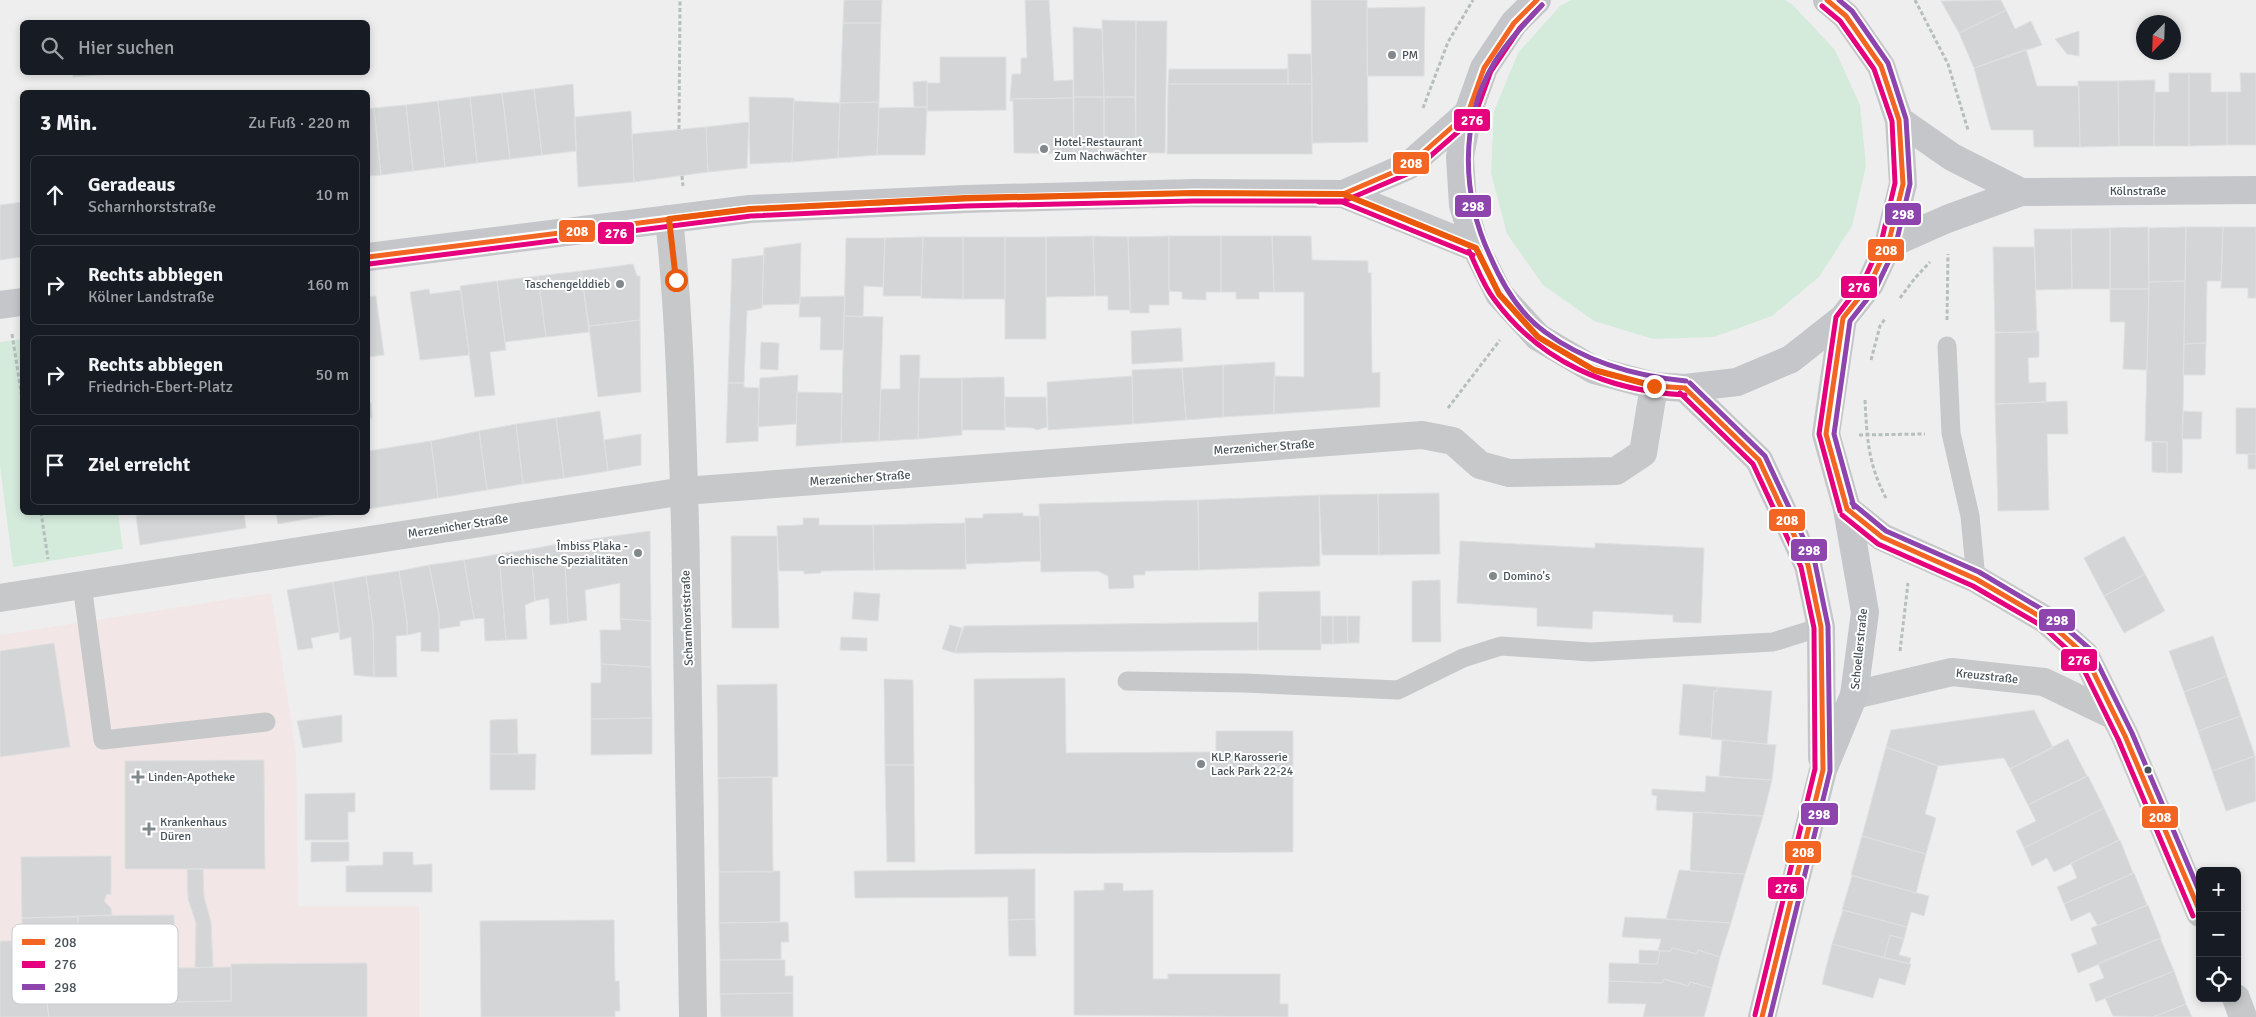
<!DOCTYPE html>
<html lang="de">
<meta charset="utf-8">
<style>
body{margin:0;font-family:Signika,sans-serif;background:#242831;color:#f1f3f6}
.controls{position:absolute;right:15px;bottom:15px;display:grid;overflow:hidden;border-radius:8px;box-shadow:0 2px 8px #0003}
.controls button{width:45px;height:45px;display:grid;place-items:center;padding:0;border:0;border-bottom:1px solid #363941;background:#171b24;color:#f1f3f6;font:25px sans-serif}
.compass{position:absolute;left:2136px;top:15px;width:45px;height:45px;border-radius:50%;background:#171b24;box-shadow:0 2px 8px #0003;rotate:203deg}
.stop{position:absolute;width:15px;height:15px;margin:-11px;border:4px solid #ea580c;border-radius:50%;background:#fff}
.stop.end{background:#ea580c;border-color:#fff;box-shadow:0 1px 5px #0008}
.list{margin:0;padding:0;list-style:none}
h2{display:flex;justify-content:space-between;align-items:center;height:65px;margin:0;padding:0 20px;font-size:21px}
h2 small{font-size:16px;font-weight:400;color:#9ea1a6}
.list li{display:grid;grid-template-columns:32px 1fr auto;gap:15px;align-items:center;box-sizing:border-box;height:80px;margin:0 10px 10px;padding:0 10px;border:1px solid #363941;border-radius:8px}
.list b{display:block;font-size:19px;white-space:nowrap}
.list p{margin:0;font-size:16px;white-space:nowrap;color:#9ea1a6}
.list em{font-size:16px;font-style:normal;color:#9ea1a6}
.icon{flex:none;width:28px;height:28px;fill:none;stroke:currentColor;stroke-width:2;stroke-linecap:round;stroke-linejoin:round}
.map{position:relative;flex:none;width:2256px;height:1017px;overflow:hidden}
.search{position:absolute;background:#171b24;box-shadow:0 2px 8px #0003;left:20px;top:20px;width:350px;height:55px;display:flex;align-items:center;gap:12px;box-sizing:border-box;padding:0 18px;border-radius:8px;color:#9ea1a6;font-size:19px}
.panel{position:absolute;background:#171b24;box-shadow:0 2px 8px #0003;left:20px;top:90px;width:350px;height:425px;border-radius:8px}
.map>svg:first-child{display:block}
.medical{fill:#f3e6e6}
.green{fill:#d4ebdc}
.building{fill:#d4d5d6;stroke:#dfe0e1}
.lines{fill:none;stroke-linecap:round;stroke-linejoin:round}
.path{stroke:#b6bfbc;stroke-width:3;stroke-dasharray:4 2.5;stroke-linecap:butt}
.lane{stroke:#c6c8c9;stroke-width:19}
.street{stroke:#c6c8c9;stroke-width:28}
.primary{stroke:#c4c6c9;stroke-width:28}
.bus-1-casing{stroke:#fff;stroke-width:9}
.bus-2-casing{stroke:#fff;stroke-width:9}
.bus-3-casing{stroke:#fff;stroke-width:9}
.bus-1{stroke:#f26522;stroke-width:5}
.bus-2{stroke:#e5007d;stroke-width:5}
.bus-3{stroke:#8e44ad;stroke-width:5}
.route{stroke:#ea580c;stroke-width:6}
.poi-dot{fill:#81888c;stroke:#fff;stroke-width:2}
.bus-dot{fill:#475158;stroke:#fff;stroke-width:2}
.labels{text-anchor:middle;stroke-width:4;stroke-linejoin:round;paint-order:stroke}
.poi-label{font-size:12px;fill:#475158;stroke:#fff;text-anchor:start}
.street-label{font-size:12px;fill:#475158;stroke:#fff}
.key{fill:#fff;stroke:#c8cbcd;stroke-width:1}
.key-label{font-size:14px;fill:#475158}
.line-badge{stroke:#fff;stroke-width:2}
.badge-label{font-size:14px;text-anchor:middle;font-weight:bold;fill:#fff}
</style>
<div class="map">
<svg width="2256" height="1017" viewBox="0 0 2256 1017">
<rect width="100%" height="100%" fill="#eee"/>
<path class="medical" d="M271,593L296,752L298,906H419V1017H0V635Z"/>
<path class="green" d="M1571,0H1785L1793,5L1835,50L1860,105L1866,166L1852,226L1819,277L1772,316L1714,337L1653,339L1594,321L1543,285L1507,234L1491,173L1494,111L1518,53L1560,6Z
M22,339V512L118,513L123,549L13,567L0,466V342Z"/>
<path class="building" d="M844,0H882L881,23H843Z
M1025,0H1049L1054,81L1073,80V98L1010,99L1012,74H1021V58H1027Z
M1311,0H1367L1368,142L1312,143Z
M2001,0L2006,10L1959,33L1941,1Z
M1425,7L1424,76H1367V8Z
M2006,10L2015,29L2031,21L2042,45L1974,68L1959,33Z
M1102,20L1136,21L1135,97H1104Z
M1136,21H1167L1165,153H1136Z
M843,23H881L879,102L840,103Z
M1073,27L1102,29L1104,97H1074Z
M2079,31V56L2067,54L2055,39Z
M2026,49L2037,86H2079L2080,147H2034L2033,130H1991L1974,68Z
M1288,54H1311L1312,84H1288Z
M940,57H1006V110L927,111V83H940Z
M1169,69H1288V84H1168Z
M73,72H135L73,77Z
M2169,73H2189V146H2154V92H2169Z
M2189,73H2211V92H2227V145L2189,146Z
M2240,73H2256V145H2227V92H2241Z
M2155,80L2154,146H2119L2118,81Z
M927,81V107H914L913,82Z
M2078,81H2118L2119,146L2080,147Z
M573,84L576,151L542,155L534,89Z
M1168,84H1312V154H1167Z
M534,89L542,155L510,159L502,93Z
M502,93L510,159L477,163L470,97Z
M470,97L477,163L445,167L438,101Z
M749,97L794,98L792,162L750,164Z
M1074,97H1104V154H1074Z
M1104,97H1135L1136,153L1104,154Z
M1073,98L1074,154L1014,153L1013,101H1010V99Z
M438,101L445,167L413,171L406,105Z
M794,101L840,103L838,158L792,162Z
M879,102L877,155L838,158L840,103Z
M406,105L413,171L381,175L374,108Z
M927,107L925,155H877L879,108Z
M374,108L381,175L368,176V109Z
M631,111L634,182L578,187L575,117Z
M749,122L747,168L708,172L706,127Z
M706,127L708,172L634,182L632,134Z
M22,202V257L0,260V205Z
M2148,227L2149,289H2110V228Z
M2186,227L2185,281L2149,282V228Z
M2186,227H2223L2221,281H2207L2206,343L2184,344Z
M2223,227H2256V298H2248V288H2221Z
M2110,228V289H2072L2071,229Z
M2034,229H2071L2072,289L2036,290Z
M1093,236L1095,296L1046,297V237Z
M1093,236L1128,237L1131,310H1108V296H1095Z
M1169,236H1221V292H1206V300L1182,299V292L1169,291Z
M1169,236V305H1149V313H1130L1128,237Z
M1221,236H1272L1274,292H1259V299H1236V292H1221Z
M1272,236H1311L1312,260L1368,261V273H1371L1372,373L1380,372V407L1274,414V376L1304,377V292H1274Z
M923,237L921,296H883L885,238Z
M923,237H963V299L921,298Z
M963,237H1005V299H963Z
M1005,237H1046V339H1005Z
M846,238H885L883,287L864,286L863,317L844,316Z
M801,243L800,304L762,305L764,248Z
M2034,245L2037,333L1995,332L1993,247H2034Z
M764,255L762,308L747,311L744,383H728L732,259Z
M633,264L637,276H640V320L589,326L581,271Z
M581,271L589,332L546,337L538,276Z
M538,276L546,337L505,342L497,281Z
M497,281L506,350L490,352L495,395L475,397L460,286Z
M2185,281L2182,473H2167V442L2145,441L2149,282Z
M429,289L430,294L461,290L469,355L420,360L410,292Z
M2110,289H2149L2147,370L2123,369L2125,322H2110Z
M376,296L384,355L368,357V297Z
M845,296L843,350H820L821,317H799L800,297Z
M844,316L883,317L879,441L841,443Z
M640,320L641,392L598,397L589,326Z
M1181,328L1183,361L1132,364L1131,331Z
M2037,331L2039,332V357L2028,358L2029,383L2046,382V402L1995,404V333Z
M761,342L779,343L778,370L760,369Z
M2206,343L2205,375H2183L2184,344Z
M900,355H920L918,439L879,441L881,389H900Z
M1275,362L1274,414L1223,417V365Z
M1223,365V417L1186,420L1182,368Z
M1182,368L1186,420L1133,424L1132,370Z
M798,375L796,424L758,427L760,378Z
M1132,376L1133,424L1048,430L1047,382Z
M1004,377L1005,430H962V378Z
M919,378H962V435L918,439Z
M728,383H744V387L759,388L758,441L726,443Z
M797,392L842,393L841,443L796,446Z
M1005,397H1046L1047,427L1037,430L1033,428L1005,427Z
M2067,401L2068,434H2047L2049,510L1998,511L1995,404Z
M368,403H371L372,418H368Z
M2236,408H2256V454H2236Z
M600,411L608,471L564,478L556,418Z
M2183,411L2202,412L2201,439H2182Z
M556,418L564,478L523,484L516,424Z
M516,424L523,484L487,490L479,431Z
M479,431L487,490L438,498L431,441Z
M641,434V465L608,471L604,440Z
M431,441L438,498L368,509V451Z
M2152,442H2167V473L2152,472Z
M2248,454H2256V469H2248Z
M1439,493L1440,554L1379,555L1378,494Z
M1378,494L1379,555H1322L1319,495Z
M1319,495L1320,566L1199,570L1198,500Z
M1198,500L1199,570L1145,571V575H1133L1134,588L1109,589L1108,576L1098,571L1041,572L1039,504Z
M155,512H244L246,528L140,545L136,516Z
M276,512H348L278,524Z
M1023,513V516H1040L1041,561L966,564L965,518H983V514Z
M803,518H819V525H873L874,570L821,571V573L804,574V571H779L777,526L803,525Z
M965,523L966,569L874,570L873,525Z
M650,531L651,621L620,619V583L585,590L587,620L568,623L564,543Z
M731,536H777L779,628H732Z
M2124,536L2145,574L2104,596L2084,558Z
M1460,541L1595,548V543L1704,548L1701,623L1673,622V615L1593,611L1592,629L1537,626V608L1457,603Z
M564,543L568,623L550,625L549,598L535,601L531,549Z
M531,549L535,601L525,605L527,639L506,640L499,554Z
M499,554L506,640L485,641L484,618L474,619L464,560Z
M464,560L474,619L460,621V626L439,629V615L429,565Z
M429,565L439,615V652L421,651V632L407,635V621L399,571Z
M399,571L407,621V635L396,636L397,677H374L373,626L366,576Z
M2145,574L2165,611L2124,633L2104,596Z
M366,576L373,626L374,677L354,675L351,637L340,640L333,582Z
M1440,580L1441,642H1412V581Z
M333,582L340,632L311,638L313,648L298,650L287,590Z
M1320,591L1321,650H1258L1259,592Z
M854,592L880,594L878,621L852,619Z
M1321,616H1333V644H1321Z
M1333,616H1347L1348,643L1333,644Z
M1347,616H1360L1359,643H1348Z
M620,619L651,621V667L601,664L600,630H621Z
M1258,622V650L955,653L964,626Z
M950,625L962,628L955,653L942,649Z
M2213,636L2227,676L2184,692L2169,651Z
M841,637L867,638V651L840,650Z
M54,643L70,747L0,757V651Z
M601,664L651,667L652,718L591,719V683H601Z
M2227,676L2241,716L2198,731L2184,692Z
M1065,678L1066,753L1216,752V731H1293V852L975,854L974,679Z
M884,679L913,680L914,765H885Z
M777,684L778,777L718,778L717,685Z
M1683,684L1717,687V691H1714L1711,738L1679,735Z
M1717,687L1772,691L1767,744L1711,739L1714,691H1717Z
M2034,710L2053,748L2010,769L2004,758L1938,766L1886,747L1891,730Z
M342,715V742L303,748L297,721Z
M2241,716L2255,756L2212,771L2198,731Z
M652,718V754L591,755V719Z
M517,719L518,754H490V720Z
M2068,739L2087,776L2028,805L2010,769Z
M1722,740L1776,745L1772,780L1719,776Z
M1886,747L1938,766L1925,814L1936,818L1926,854L1862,836Z
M490,754H536L535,790H490Z
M2255,756L2256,801L2226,811L2212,771Z
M264,760L265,869H125V761Z
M885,765H914L915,862H887Z
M1706,776L1772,780L1763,816L1656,810L1657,796L1652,795V789L1705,792Z
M2088,776L2104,808L2024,848L2016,831L2036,821L2028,805Z
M772,777L773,872H719L718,778Z
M355,793V812H348V840H305V794Z
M2104,808L2119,840L2054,872L2047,858L2032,866L2024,848Z
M1693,812L1763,816L1745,874L1690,871Z
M1862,836L1926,854L1916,893L1851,875Z
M2120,840L2133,873L2064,904L2057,887L2077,878L2071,863Z
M311,842H349V861L311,862Z
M383,852H413V865L432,864V892H346V866L383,865Z
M111,856V895L107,894L104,901L111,908L112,915L22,918L21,857Z
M187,869H203L204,897L211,922L213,967L195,968L196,923L188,899Z
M1035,869V919L1008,920V897L855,898L854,871Z
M1679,870L1745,874L1731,923L1666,919Z
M780,871V922L719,923V872Z
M2134,873L2147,905L2098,926L2090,912L2071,921L2064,904Z
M1852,876L1929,896L1924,916L1911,912L1907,927L1842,910Z
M1104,883H1123V891L1153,890V979H1168V974H1280V1004H1288V1017L1074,1015V891L1104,890Z
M2148,905L2161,938L2078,973L2071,954L2097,944L2091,928Z
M1843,910L1907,927L1904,939L1890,935L1884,958L1832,944Z
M174,915L175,955H79L78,916Z
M78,917L79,955L22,956V918Z
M1625,917L1666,919L1731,923L1720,957L1698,950L1697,954L1672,948L1671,951H1658L1661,939L1622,937Z
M1035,919L1036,956H1009L1008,920Z
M614,920L615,981H619L620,1011H615V1017H481L480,921Z
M788,922L789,942H781V959L720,960L719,923Z
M1890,935L1904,939L1899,955L1911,958L1909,964L1884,958Z
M2160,938L2174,971L2096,1002L2089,984L2104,978L2098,963Z
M0,941H11L13,956H40L49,1017H0Z
M1832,944L1911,964L1905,985L1879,978L1873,998L1822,984Z
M1672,948L1697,954L1698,950L1720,957L1712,988L1690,982L1688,986L1664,979L1662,983L1609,981V963L1657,964L1660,951H1671Z
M1639,950L1660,951L1657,964H1639Z
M175,955V1002L231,1001V964L367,963V1017H49L40,956Z
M720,960H785V976H793V993L720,994Z
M231,967V1001L175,1002V968Z
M2174,971L2186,1004L2153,1017L2113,1016L2105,998Z
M1664,979L1688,986L1690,982L1712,988L1704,1017H1643L1646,1004L1608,1003L1609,981L1662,983Z
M793,993V1017H721L720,994Z
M2186,1004L2192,1017H2153Z"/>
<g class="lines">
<path class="path" d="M1915,0L1948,64L1968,130
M1423,108L1448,42L1473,0
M679,129L680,0
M682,176L683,186
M1900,298L1915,278L1930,262
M1947,320L1948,254
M12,334L22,398
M1871,360L1880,326L1885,319
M1865,400C1867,438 1868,464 1886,498
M1448,408L1500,340
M1859,435L1925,434
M41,512L48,559
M1900,651L1908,583"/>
<path class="lane" d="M1947,346L1951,433L1970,516L1976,579
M82,585L103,740L266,722
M1127,681L1244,683L1398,690L1463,658L1501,646L1591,652L1773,642L1821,627"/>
<path class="street" d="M669,219C680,320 682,422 685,524C689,688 691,852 693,1017
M1847,509L1882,537L1976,579L2046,620L2085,655L2125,736L2200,913
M0,598L684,491L1422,435L1453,441L1480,465L1509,473L1616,471L1643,453L1654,386
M1854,695L1952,672L2044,682L2115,716
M2236,998L2243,1017"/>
<path class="primary" d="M1537,0L1514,23L1484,68L1468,113L1460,157L1463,205L1476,248L1499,294L1538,337L1594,370L1654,386L1685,388L1737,382L1791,359L1843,318L1870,284L1888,245L1903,184L1899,120L1881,66L1846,16L1827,0
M1899,120L1952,157L2021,192
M1343,194L1408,166L1468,113
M1888,245L1947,219L2021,192L2256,190
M368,257L750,209L965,199L1194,193L1343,194L1476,248
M0,305L22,302
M1685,388L1759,460L1808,565L1821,627L1822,758
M1762,1017L1823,770L1854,695L1865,612L1847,509L1826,434L1843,318"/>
<g class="bus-1-casing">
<path id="bus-1" d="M1827,0L1846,16L1881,66L1899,120L1903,184L1888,245L1870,284L1843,318L1826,434L1847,509
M1319,194H1343L1476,248
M1476,248L1499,294L1538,337L1594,370L1654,386L1685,388
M368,257L750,209L965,199L1194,193L1343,194L1408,166L1468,113L1484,68L1514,23L1537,0
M1685,388L1759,460L1808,565L1821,627L1823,770L1762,1017
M1847,509L1882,537L1976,579L2046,620L2085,655L2125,736L2200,912"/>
</g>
<g class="bus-2-casing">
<path id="bus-2" d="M1822,6L1840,21L1874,69L1892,121L1895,183L1881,243L1864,280L1836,317L1819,434L1840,511
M1319,202H1342L1473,255
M1469,251C1477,267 1483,285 1494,299C1540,362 1608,391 1685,395
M369,264L751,216L965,206L1194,201H1344L1412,172L1474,118L1491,71L1520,28L1542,5
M1680,393L1753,464L1801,567L1814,628L1815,769L1755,1015
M1842,515L1878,544L1973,586L2042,626L2079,660L2118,739L2193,916"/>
</g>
<g class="bus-3-casing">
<path id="bus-3" d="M1839,0L1852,11L1888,63L1906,119L1910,184L1895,248L1876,288L1850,321L1834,434L1854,507
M1542,5C1525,23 1507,42 1494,63C1459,122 1462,196 1490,256C1502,284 1520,314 1545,332C1587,363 1635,376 1686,381
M1690,383L1765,456L1815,563L1828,626L1830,771L1770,1017
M1852,503L1886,531L1979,572L2050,614L2091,650L2132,733L2200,893"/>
</g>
<use href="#bus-1" class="bus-1"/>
<use href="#bus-2" class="bus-2"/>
<use href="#bus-3" class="bus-3"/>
</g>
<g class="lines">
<path class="route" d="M676,280L669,219L750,209L965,198L1194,193L1343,194L1476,248L1499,294L1538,337L1594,370L1654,386"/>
</g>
<g class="poi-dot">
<circle cx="1392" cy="55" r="5"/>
<circle cx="1044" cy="149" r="5"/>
<circle cx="620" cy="284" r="5"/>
<circle cx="638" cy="553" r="5"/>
<circle cx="1493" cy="576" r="5"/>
<circle cx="1201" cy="764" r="5"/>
<path d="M135.5 769.5h5v5h5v5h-5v5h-5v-5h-5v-5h5z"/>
<path d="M146.5 821.5h5v5h5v5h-5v5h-5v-5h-5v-5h5z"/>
</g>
<circle class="bus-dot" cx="2148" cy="770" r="4.5"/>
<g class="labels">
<g class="poi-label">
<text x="1402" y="59">PM</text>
<text x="1054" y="146">Hotel-Restaurant<tspan x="1054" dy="14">Zum Nachwächter</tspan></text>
<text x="610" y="288" text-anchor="end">Taschengelddieb</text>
<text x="628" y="550" text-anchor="end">Îmbiss Plaka -<tspan x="628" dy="14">Griechische Spezialitäten</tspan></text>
<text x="1503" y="580">Domino's</text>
<text x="1211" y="761">KLP Karosserie<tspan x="1211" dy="14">Lack Park 22-24</tspan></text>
<text x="148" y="781">Linden-Apotheke</text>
<text x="160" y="826">Krankenhaus<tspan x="160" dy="14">Düren</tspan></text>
</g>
<g class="street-label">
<text x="2138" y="195">Kölnstraße</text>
<text transform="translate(1264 447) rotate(-4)" y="4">Merzenicher Straße</text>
<text transform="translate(860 478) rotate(-4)" y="4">Merzenicher Straße</text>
<text transform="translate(458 526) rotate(-9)" y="4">Merzenicher Straße</text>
<text transform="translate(687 618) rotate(-92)" y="4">Scharnhorststraße</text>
<text transform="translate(1859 649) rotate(-84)" y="4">Schoellerstraße</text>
<text transform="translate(1987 676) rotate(6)" y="4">Kreuzstraße</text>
</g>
</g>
<rect x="12" y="924" width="166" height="80" rx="8" class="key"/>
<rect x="22" y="939" width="23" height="6" fill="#f26522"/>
<rect x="22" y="961" width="23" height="7" fill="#e5007d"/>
<rect x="22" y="984" width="23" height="6" fill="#8e44ad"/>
<g class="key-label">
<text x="54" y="947">208</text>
<text x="54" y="969">276</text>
<text x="54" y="992">298</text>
</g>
<g class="line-badge">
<rect x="1453" y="108" width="38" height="24" rx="5" fill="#e5007d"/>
<rect x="1392" y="151" width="38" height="24" rx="5" fill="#f26522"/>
<rect x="1454" y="194" width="38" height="24" rx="5" fill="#8e44ad"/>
<rect x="1884" y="202" width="38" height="24" rx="5" fill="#8e44ad"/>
<rect x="558" y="219" width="38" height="24" rx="5" fill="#f26522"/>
<rect x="597" y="221" width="38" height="24" rx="5" fill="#e5007d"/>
<rect x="1867" y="238" width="38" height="24" rx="5" fill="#f26522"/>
<rect x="1840" y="275" width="38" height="24" rx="5" fill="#e5007d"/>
<rect x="1768" y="508" width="38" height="24" rx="5" fill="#f26522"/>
<rect x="1790" y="538" width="38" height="24" rx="5" fill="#8e44ad"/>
<rect x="2038" y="608" width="38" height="24" rx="5" fill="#8e44ad"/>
<rect x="2060" y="648" width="38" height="24" rx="5" fill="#e5007d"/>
<rect x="1800" y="802" width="39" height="24" rx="5" fill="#8e44ad"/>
<rect x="2141" y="805" width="38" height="24" rx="5" fill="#f26522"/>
<rect x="1784" y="840" width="38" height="24" rx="5" fill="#f26522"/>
<rect x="1767" y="876" width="38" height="24" rx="5" fill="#e5007d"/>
</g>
<g class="badge-label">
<text x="1472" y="125">276</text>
<text x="1411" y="168">208</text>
<text x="1473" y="211">298</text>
<text x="1903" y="219">298</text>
<text x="577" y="236">208</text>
<text x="616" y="238">276</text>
<text x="1886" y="255">208</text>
<text x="1859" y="292">276</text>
<text x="1787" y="525">208</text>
<text x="1809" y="555">298</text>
<text x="2057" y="625">298</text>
<text x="2079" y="665">276</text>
<text x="1819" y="819">298</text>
<text x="2160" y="822">208</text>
<text x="1803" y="857">208</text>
<text x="1786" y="893">276</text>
</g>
</svg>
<div class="controls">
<button>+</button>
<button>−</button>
<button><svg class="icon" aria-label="locate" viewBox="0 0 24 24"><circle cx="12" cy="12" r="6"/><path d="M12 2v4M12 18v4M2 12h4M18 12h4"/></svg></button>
</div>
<svg class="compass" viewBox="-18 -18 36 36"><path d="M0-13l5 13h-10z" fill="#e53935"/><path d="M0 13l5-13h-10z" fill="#9ea1a6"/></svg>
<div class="stop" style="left:676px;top:280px"></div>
<div class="stop end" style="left:1654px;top:386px"></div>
<div class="search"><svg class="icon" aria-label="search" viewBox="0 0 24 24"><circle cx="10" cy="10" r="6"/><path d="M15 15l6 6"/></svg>Hier suchen</div>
<section class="panel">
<h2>3 Min.<small>Zu Fuß · 220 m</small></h2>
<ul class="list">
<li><svg class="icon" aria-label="ahead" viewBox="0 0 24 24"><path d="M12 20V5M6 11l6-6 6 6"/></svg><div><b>Geradeaus</b><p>Scharnhorststraße</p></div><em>10 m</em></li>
<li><svg class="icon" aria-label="right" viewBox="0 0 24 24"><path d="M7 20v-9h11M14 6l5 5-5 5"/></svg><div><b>Rechts abbiegen</b><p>Kölner Landstraße</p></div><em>160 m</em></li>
<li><svg class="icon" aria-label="right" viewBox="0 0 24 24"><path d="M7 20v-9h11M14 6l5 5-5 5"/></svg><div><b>Rechts abbiegen</b><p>Friedrich-Ebert-Platz</p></div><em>50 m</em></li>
<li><svg class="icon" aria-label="arrive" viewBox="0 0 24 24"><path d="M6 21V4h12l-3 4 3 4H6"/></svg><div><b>Ziel erreicht</b></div></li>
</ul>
</section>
</div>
